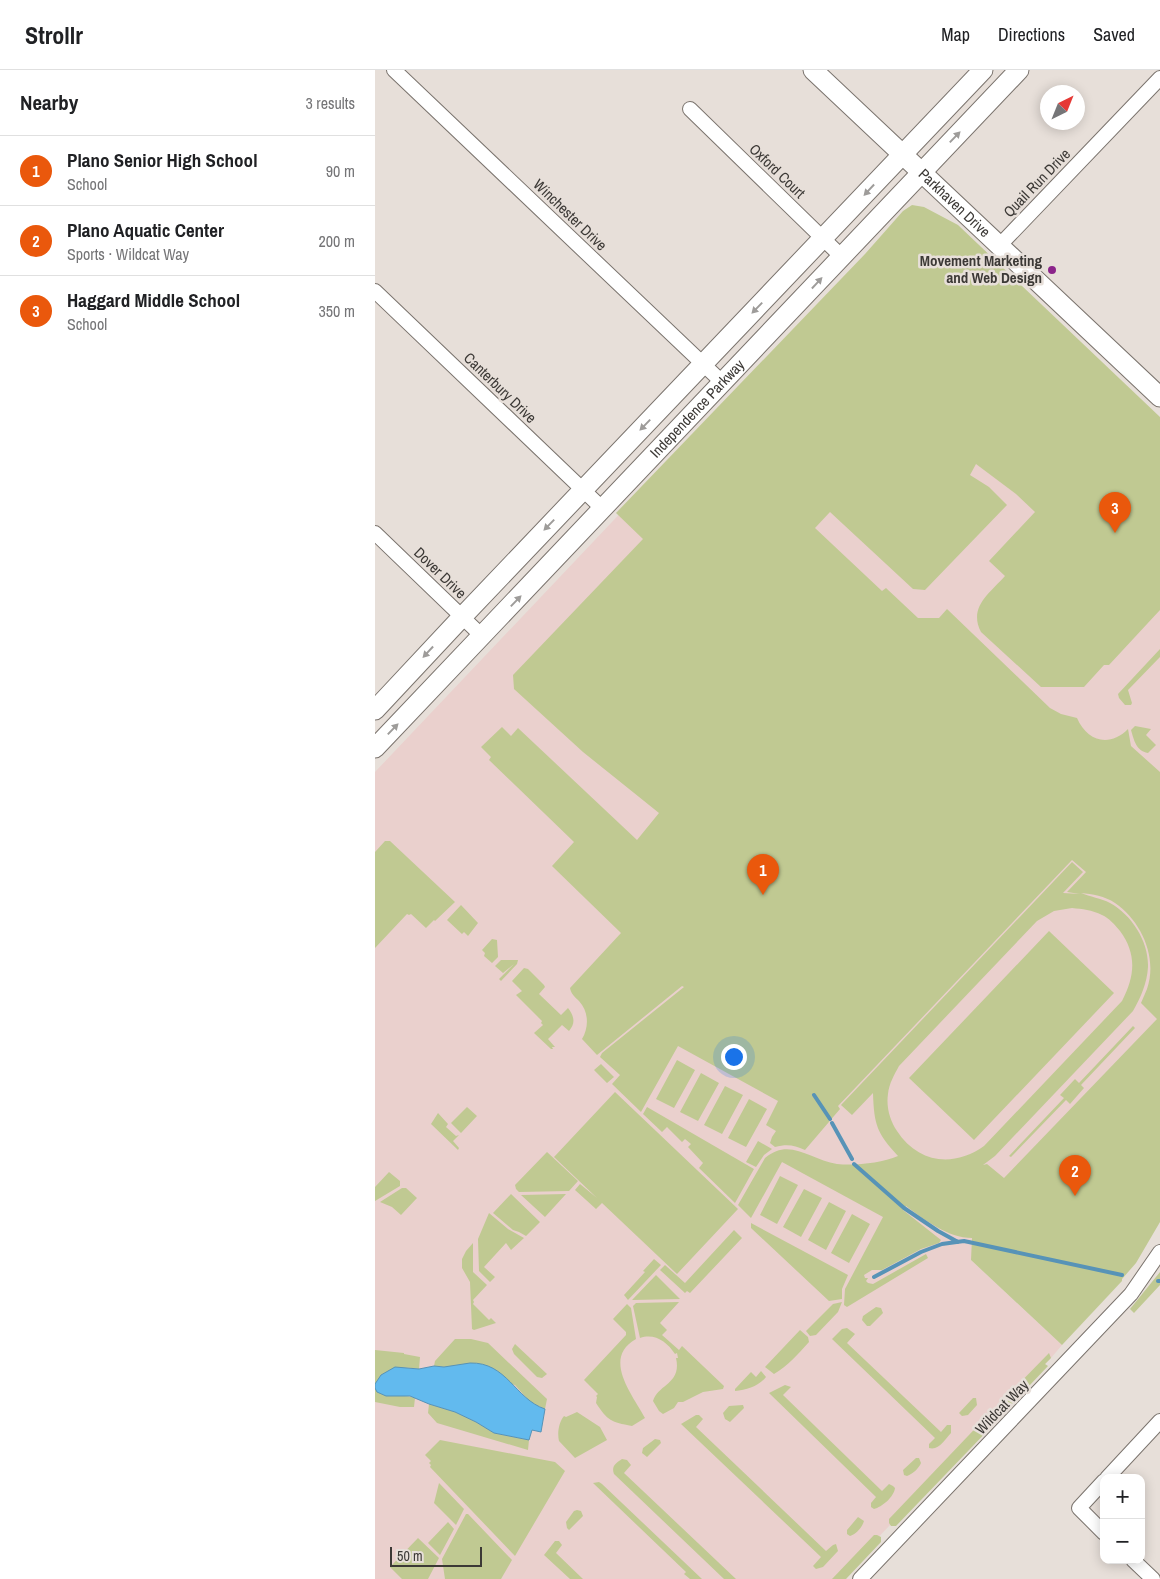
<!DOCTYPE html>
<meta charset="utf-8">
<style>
body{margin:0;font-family:"Archivo Narrow",sans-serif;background:#f6f6f6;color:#202124}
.controls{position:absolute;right:15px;bottom:15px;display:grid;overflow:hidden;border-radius:10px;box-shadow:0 2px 12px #0003}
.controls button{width:45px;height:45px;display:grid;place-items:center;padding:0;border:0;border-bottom:1px solid #e0e0e0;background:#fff;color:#202124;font:25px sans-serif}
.compass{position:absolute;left:665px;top:15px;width:45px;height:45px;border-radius:50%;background:#fff;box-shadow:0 2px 12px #0003;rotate:43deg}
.scale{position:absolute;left:15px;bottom:12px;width:92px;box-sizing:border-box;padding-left:5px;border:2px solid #3c3936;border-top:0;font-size:14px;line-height:18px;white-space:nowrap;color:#3c3936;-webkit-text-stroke:4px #e7dfd9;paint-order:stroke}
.you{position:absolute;left:358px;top:986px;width:18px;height:18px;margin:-12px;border:4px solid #fff;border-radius:50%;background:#1a73e8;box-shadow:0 0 0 8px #1a73e833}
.badge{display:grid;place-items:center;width:32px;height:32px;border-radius:50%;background:#ea580c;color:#fff;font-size:16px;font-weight:700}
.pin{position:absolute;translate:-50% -41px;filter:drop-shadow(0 1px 2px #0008)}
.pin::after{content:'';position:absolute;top:26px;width:18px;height:15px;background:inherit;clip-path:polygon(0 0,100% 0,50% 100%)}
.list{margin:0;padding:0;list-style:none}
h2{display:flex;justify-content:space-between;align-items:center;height:65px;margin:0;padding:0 20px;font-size:21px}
h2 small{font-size:16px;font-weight:400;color:#757577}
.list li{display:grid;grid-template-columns:32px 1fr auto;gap:15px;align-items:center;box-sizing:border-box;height:70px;padding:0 20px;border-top:1px solid #e0e0e0}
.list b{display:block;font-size:19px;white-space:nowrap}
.list p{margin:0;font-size:16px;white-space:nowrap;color:#757577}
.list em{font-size:16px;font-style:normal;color:#757577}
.map{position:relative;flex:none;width:785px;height:1509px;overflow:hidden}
header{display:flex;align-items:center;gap:30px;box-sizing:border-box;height:70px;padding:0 25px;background:#fff;border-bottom:1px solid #e0e0e0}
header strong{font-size:24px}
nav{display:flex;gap:28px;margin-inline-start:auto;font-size:18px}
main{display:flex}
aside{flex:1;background:#fff}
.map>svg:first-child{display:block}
.education{fill:#ead0cd}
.green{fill:#c0c992;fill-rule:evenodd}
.water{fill:#62baee;stroke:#5793b7}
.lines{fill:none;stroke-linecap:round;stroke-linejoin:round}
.stream{stroke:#5793b7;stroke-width:4}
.street-casing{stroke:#7a736d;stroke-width:16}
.secondary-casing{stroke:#7a736d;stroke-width:21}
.street{stroke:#fff;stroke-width:14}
.secondary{stroke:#fff;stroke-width:19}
.oneway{fill:#9e9c9a}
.poi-dot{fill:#8b248a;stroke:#e7dfd9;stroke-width:2}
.labels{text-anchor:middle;stroke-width:5;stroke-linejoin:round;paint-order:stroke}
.street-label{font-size:15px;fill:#3c3936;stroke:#e7dfd9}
.poi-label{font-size:15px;font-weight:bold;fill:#3c3936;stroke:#e7dfd9;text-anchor:end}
</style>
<header>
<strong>Strollr</strong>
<nav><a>Map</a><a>Directions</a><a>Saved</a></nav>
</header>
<main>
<aside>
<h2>Nearby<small>3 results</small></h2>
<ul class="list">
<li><span class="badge">1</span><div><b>Plano Senior High School</b><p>School</p></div><em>90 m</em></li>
<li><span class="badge">2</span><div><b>Plano Aquatic Center</b><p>Sports · Wildcat Way</p></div><em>200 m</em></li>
<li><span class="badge">3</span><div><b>Haggard Middle School</b><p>School</p></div><em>350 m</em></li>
</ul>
</aside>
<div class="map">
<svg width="785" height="1509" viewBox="0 0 785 1509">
<rect width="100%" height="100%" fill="#e7dfd9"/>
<path class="education" d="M528,145L785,349V950L596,1190L687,1275L676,1288L463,1509H0V702Z"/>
<path class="green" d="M537,135L549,137L583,155L785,347V540L734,595H729L709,617H666L606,562C593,537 615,523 630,506L614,491L660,442L641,424L601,394L595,405L614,417L632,435L550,520L538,519L455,442L440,458L507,521L511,518L543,548H564L572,539L675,638L686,644L702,648C712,671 734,678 753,659L756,676L785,702V1152L761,1193L747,1209V1211L687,1275L596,1190L597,1168C573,1168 550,1150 531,1136L528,1140L566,1170L564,1173L546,1179L507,1200H497L489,1205L490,1208H493L491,1211L493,1213L498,1214L551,1184L553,1188L472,1237L469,1235L470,1219L508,1147L407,1092L376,1148L363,1135L390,1088C415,1067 435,1090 462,1094C480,1096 506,1093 523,1086C502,1063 499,1055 498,1023L477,1045L466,1035L697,792L708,802L688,823L705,824L692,822L711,802L697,790L463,1036L465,1039L430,1080C419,1075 412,1074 400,1077L395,1073L397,1067L401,1061L391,1055L403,1031L303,976L266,1042L237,1014L245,1005L225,987L227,983L309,917L307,916L222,985L207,969C214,957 214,942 204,931C200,927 196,924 195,918L246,863L177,796L199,772L114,690L116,687L106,677L127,657L136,666L143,658L262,770L284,743L208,682L139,619L138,605L268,469L241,443L490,184L528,141ZM706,823C717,824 730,826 740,833C766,851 783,887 772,919C770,924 768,928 766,933L782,949L629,1108L612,1094L608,1095L620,1086L758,941C766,927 772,913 773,897C774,872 757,845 735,833C726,828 715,827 706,823ZM697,838C707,839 717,840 727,845C734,848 740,855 745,861C762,884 760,906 747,931L609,1076C578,1098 543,1093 522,1061C515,1051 511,1037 513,1024C514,1014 519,1005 524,996L662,851L679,841Z
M785,579V587L753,620L757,633L756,635H750L744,628L743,624Z
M760,656L776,659L771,665L781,675L773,683C761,681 759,670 756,660Z
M10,771H15L80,832L60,851L59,850L51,858L36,844L34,845L32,844L0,878V782Z
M86,835L103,853L93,866L89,862L87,864L72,850Z
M674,861L739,923L599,1070L534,1008Z
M117,869L122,870L123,887L117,893L109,886L110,883L107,880Z
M126,890H143L142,894L126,911L124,909L139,894L128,903L120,896Z
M149,898L153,899L169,915L170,917L164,924L186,945L193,938C199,946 201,953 194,961L187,955L173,969L180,977H177L178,979H176L159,963L168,955L166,953L167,951L141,925L147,921L137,911Z
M758,956L760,958L706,1015L709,1018L695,1034L691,1030L636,1087L634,1086L689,1028L685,1025L700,1009L704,1013Z
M302,990L320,1000L299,1038L281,1029Z
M226,994L239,1007L232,1013L219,1000Z
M326,1003L344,1013L323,1051L305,1042Z
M350,1016L368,1025L347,1064L329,1055Z
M240,1022L363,1139L302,1204L227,1133L221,1139L200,1120L205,1114L222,1128L179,1087Z
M374,1029L392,1039L371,1077L353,1068Z
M92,1037L102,1046L86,1063L76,1053Z
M272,1037L379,1099L360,1133L324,1098L328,1093L313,1077L316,1074L310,1069L307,1072L292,1057L287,1062L268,1044Z
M63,1043L73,1054L71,1057L81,1066L84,1065L78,1071L84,1078L83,1080L56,1054Z
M383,1071L397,1079L389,1085L381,1097L371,1092Z
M172,1082L203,1111L194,1121L144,1122L141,1119L140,1115Z
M14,1102L25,1111V1116L0,1131V1117Z
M405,1106L423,1115L402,1154L385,1145Z
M27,1118H31L42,1128L26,1145L17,1137L5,1132Z
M429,1119L447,1128L426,1167L408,1157Z
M136,1124L165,1152L151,1166L144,1162L138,1160L118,1143Z
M191,1124L170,1147L146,1125Z
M454,1132L471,1141L451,1180L433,1170Z
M114,1143L133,1159L149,1168L136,1180L131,1173L109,1197L120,1207L115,1212L104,1201L103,1169Z
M477,1144L495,1154L474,1193L456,1183Z
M376,1153L473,1205L467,1219V1229L454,1231L376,1158Z
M359,1160L367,1168L315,1223L312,1221L310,1223L285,1200L290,1195L310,1213Z
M98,1173V1202L112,1215L98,1230L99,1232L98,1234L114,1250L116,1248L121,1253L99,1260L97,1259L95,1212L87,1198V1189L91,1181Z
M279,1189L286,1195L253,1230L249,1225L270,1202L268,1201Z
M785,1202V1215L759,1243L755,1239Z
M281,1205L305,1229L257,1230Z
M304,1232L285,1253L292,1260L287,1265L304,1280L307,1276L349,1316L348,1319L328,1322L308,1332H303L299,1338L288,1344L284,1341L278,1331C283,1314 307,1314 301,1288H303L302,1283L300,1284C292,1272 280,1263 265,1268L258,1236L261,1233Z
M467,1232L463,1242L441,1265L435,1266L431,1261L458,1234Z
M252,1234L256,1238L261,1269C227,1288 257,1324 270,1348L257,1356C236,1352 233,1351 221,1333L222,1327L221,1326L223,1324L209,1310L251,1265V1262L238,1249Z
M501,1237L506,1238L508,1243L495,1256H492L487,1250L488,1246Z
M472,1258L480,1264L472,1273L566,1362L572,1355H576V1363C570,1369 564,1381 554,1378V1374L560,1368L457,1269L467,1259Z
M425,1260L433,1267L434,1272C423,1284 413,1296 399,1304L390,1297Z
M80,1269H96L113,1273L172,1329L170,1339L155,1332L140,1315L69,1297L59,1296L60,1291Z
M140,1274L172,1304L167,1308L162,1307L139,1284L137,1279Z
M0,1280L29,1283V1284L45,1287L44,1299C26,1296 9,1297 0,1315Z
M674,1283L676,1288L670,1294L673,1296L636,1335L631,1336L628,1330Z
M386,1301L391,1307C384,1316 372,1320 360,1321V1319L376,1302L381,1307Z
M410,1315L416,1317L408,1325L507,1421L514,1414L518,1416L520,1418C519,1427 507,1437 499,1439L496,1437V1433L501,1427L394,1323Z
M0,1318C7,1330 28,1323 40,1328L39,1337H25L0,1332Z
M598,1328H601L602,1335L593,1345L587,1346L584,1343Z
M54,1334L80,1342L101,1352L119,1363L154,1370L153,1380L62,1353L53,1343Z
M368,1335L369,1338L355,1352L350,1349L348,1343L354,1336Z
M202,1342L225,1357L232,1370L200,1388L184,1371C182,1363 184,1352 189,1346L191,1347Z
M321,1345H324L328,1349L321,1357L451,1481L458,1475L461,1474L463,1481L448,1497L441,1499L438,1496L446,1487L306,1354Z
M613,1345H617L619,1347V1354L521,1456H516L514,1453V1449Z
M280,1369L285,1370L286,1373L272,1387L267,1383L268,1378Z
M65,1370L180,1392L190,1401L140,1486L55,1397L56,1395L54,1393L56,1391L50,1385Z
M541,1388H544L546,1393C544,1398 538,1404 532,1406L529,1405L528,1400Z
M247,1389L252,1390L256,1395L249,1403L361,1509H349L239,1404C236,1396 241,1393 247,1389Z
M224,1412L227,1414L327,1509H315L309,1504L311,1502L218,1413Z
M64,1413L89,1439L81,1455L59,1433Z
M202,1440L206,1441L208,1446L194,1460L192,1458L191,1452L199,1441Z
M91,1444H93L137,1490L126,1509H70L67,1489Z
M483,1447L489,1451C487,1458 481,1464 475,1466L472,1464V1460Z
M73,1452L79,1459L65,1485L53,1473Z
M499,1465H502L506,1467V1472L471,1509H457Z
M43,1468L64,1488L53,1509H27L15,1497Z
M180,1471H184L187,1475L181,1483L208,1509H195L169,1485Z"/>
<path class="water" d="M95,1293C132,1292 140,1329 170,1339L166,1362L157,1360L154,1370L119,1363L101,1352L80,1342L54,1334L35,1326H11L2,1322L0,1318V1314L6,1305L20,1297L44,1299L59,1296L69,1297Z"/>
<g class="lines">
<path class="stream" d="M439,1025L455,1049
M457,1053L477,1089
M479,1094L529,1138L563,1161L583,1172
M499,1207L546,1182L567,1174L589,1171L747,1205
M783,1211H785"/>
<g class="street-casing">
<path id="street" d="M19,0L348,313
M315,39L467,187
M624,176L785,8
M0,221L228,439
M0,463L107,566
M732,1408L785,1351
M729,1411L704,1438L729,1463
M758,1490L778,1509
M485,1509L756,1224L785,1182"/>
</g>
<g class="secondary-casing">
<g id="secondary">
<path id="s1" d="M438,0L785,327"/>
<path d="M0,640L87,547L608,0"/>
<path id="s2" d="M0,678L644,0"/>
</g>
</g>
<use href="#street" class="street"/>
<use href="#secondary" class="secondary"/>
</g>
<defs><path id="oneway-solid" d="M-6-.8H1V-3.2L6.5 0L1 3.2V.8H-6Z" transform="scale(1.25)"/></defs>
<g class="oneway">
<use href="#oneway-solid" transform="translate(580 67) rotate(-46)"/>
<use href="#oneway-solid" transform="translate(494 120) rotate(133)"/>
<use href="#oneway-solid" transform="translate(442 213) rotate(-47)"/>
<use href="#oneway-solid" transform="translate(382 238) rotate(134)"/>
<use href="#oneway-solid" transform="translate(270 355) rotate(134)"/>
<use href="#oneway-solid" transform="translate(174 455) rotate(134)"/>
<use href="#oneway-solid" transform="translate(141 531) rotate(-46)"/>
<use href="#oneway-solid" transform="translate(53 582) rotate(133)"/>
<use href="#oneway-solid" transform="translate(18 659) rotate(-46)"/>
</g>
<circle class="poi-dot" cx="677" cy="200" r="5"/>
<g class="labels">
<g class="street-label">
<text transform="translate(402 101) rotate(44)" y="5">Oxford Court</text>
<text transform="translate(662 113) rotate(-46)" y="5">Quail Run Drive</text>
<text dy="5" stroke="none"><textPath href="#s1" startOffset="194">Parkhaven Drive</textPath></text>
<text transform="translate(195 145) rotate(44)" y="5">Winchester Drive</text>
<text transform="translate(125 318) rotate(44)" y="5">Canterbury Drive</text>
<text dy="5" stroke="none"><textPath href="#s2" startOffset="468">Independence Parkway</textPath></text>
<text transform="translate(65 503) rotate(44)" y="5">Dover Drive</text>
<text transform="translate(627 1337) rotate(-46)" y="5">Wildcat Way</text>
</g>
<g class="poi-label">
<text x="667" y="196">Movement Marketing<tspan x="667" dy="17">and Web Design</tspan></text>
</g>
</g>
</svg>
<div class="controls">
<button>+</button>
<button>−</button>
</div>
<svg class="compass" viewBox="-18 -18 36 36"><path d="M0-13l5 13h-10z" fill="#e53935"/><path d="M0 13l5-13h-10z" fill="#757577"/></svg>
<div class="scale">50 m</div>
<div class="you"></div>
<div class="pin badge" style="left:388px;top:825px">1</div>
<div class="pin badge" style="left:700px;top:1126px">2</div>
<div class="pin badge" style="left:740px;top:463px">3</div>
</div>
</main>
